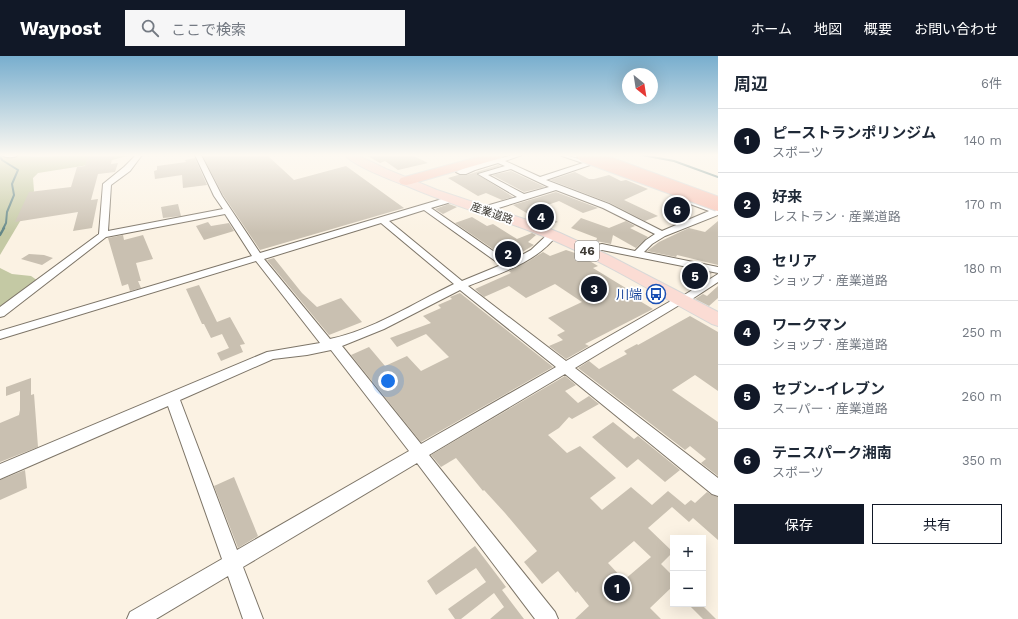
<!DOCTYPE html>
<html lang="ja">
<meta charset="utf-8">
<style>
body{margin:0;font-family:"Work Sans","Noto Sans JP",sans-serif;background:#f6f6f7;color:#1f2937}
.controls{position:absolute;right:12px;bottom:12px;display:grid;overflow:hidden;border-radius:0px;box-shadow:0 4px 16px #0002}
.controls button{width:36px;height:36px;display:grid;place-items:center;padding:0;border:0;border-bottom:1px solid #e0e1e3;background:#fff;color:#1f2937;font:20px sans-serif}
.compass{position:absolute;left:622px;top:12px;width:36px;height:36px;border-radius:50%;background:#fff;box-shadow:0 4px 16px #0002;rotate:150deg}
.you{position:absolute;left:388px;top:325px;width:14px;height:14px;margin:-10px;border:3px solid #fff;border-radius:50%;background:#1a73e8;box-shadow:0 0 0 6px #1a73e833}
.badge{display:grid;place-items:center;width:26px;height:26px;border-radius:50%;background:#111827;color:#fff;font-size:13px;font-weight:700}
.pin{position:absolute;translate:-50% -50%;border:2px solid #fff;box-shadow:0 1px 4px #0006}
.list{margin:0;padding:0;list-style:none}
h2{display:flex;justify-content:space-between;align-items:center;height:52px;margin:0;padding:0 16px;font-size:17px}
h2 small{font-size:13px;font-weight:400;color:#747a83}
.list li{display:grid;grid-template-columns:26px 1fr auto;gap:12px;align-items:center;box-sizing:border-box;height:64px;padding:0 16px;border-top:1px solid #e0e1e3}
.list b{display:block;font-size:15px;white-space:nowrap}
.list p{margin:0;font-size:13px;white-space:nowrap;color:#747a83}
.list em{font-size:13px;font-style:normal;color:#747a83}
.actions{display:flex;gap:8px;padding:12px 16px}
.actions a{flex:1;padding:9px 0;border:1px solid #111827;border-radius:0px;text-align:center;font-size:14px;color:#111827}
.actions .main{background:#111827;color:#fff}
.icon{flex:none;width:22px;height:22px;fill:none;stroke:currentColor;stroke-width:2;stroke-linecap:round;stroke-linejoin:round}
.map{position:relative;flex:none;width:718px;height:563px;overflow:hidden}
header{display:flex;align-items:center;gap:24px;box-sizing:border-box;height:56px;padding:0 20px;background:#111827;color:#fff}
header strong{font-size:19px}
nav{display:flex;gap:22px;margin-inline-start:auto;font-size:14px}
.search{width:280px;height:36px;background:#f6f6f7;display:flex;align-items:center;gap:10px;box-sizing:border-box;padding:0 14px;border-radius:0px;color:#747a83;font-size:15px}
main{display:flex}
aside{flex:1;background:#fff}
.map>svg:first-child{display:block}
.green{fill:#c4c9a4}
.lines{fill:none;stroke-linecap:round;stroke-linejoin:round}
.stream-far1{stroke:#628686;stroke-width:2}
.stream{stroke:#628686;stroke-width:2.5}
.building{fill:#c9c0b1;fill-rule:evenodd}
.street-casing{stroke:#7d7568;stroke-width:2}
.primary-casing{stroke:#d8d8d7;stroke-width:2}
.highway-casing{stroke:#d8d8d7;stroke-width:2}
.street{fill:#fff;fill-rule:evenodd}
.primary{fill:#fbdcd4;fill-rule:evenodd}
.highway{fill:#f9c5b8;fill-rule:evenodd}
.rail-casing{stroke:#7e7970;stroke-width:3}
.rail{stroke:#fff;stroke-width:2;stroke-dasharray:6;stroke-linecap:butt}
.highway-bridge-casing{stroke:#d8d8d7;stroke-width:16;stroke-linecap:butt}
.highway-bridge{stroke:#f9c5b8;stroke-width:14}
.labels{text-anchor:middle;stroke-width:3.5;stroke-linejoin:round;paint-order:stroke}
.far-street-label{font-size:11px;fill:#3e3b35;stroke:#fff}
.shield{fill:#fff;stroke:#787672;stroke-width:1}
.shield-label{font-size:12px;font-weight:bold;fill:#3e3b35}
.transit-label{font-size:13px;fill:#164399;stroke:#fff;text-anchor:end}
</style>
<header>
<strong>Waypost</strong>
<div class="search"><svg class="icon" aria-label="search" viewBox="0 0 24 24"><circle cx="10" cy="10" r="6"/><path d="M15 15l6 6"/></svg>ここで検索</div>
<nav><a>ホーム</a><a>地図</a><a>概要</a><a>お問い合わせ</a></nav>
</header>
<main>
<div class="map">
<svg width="718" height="563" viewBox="0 0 718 563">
<rect width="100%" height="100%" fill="#fbf2e3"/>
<path class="green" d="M0,99H18L37,101L75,99H131L101,107L38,117L33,122L34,135L28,152L0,199Z
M0,212L12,218L31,220L41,227L0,254Z"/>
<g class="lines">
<path class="stream-far1" d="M642,99L674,105L718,121
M0,100L2,104L18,114L12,128L14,139L7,156L6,167L3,173"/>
<path class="stream" d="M0,179L4,172"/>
</g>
<path class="building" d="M100,99H113L111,108L118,107L115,116L98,118L91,144L98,143L92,172L73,175L78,156L15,166L29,136L71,131L77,111L85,110L88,100Z
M202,99H267L294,124L346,110L404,152L260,194L223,139Z
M366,99H412L428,107L398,114L385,105L380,107Z
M195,102L207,129L183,132L182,119L155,123L154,115L157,114V110L186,106L185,104Z
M498,109L501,110L478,117L477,118L513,141L502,144L486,137L478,140L448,122L458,119H467Z
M511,115L545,131L524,136L492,119Z
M575,116L589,123H594L609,119L621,125L626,124L648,133L624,144L658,160L645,165L610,147L550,124Z
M556,136L598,152L583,157L559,145L536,153L558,166L547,169L513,149Z
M178,148L181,160L163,162L161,151Z
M449,148L457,151L443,158L435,153Z
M472,161L487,170L493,168L517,183L532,177L536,179L528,186L534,189L509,204L455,167Z
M581,162L609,172L626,165L635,170L630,172L648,181L636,192L613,179L611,188L596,185L597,182L571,172Z
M718,165V209L677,199L676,201L647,195L659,186L680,176L689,172L705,176Z
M208,166L211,170L229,167L234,175L204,184L196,170Z
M123,179L124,184L143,179L153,203L136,207L141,225H138L141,232L130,235L128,228L122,230L108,182Z
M566,194L578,198L598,210L593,212L629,234L625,236L653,253L585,288L589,290L566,303L549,290L563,284L557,279L565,275L548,262L582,246L555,228L526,242L509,230L484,241L475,233L511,217L509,215L529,205L543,196L550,200Z
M29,198L44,199L53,202L42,209L21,203Z
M274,202L302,237L317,251L341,242L362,266L329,279L267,204Z
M696,214L712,217L692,227L681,221Z
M199,229L217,266L230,261L245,288L240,289L243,296L221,305L217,297L229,292L222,278L211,282L204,268H202L186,233Z
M718,230V242L709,250L695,243L703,238L707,240Z
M460,237L553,311L421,386L351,299L369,291L385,310L407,300L421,315L449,301L426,278L397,291L390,282L431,267L423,260L441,252L438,249L452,243L450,241Z
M690,260L718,276V335L695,319L672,334L718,366V420L701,407L706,403L690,390L685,394L578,312L589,305L599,313L627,298L624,295L637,288L638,289Z
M565,320L576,329L565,335L578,347L589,340L599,348L572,363L569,361L559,372L548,379L567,397L580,390L616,422L590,442L602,454L631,431L652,449L668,435L685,449L691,444L695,447L707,436L712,439L718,441V484L693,462L689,466L672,451L648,472L673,496L661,508L673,520V530L650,552L661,563H575L589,550L577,535L576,537L558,515L542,528L524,506L537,495L505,457L484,434L483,435L456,402L441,411L431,399ZM634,485L651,501L624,524L608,507Z
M31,322V339L34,338L38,391L0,406V367L19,359L20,354V335L6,340V331Z
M613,366L634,383L638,380L680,414L665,426L638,403L627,412L592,381Z
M25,414L27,432L0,444V424Z
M234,421L258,480L238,492L214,430Z
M475,490L506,531L502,534L524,563H490L504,551L494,537L461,563H455L448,553L486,526L476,512L436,539L427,525Z
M688,548H701L716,563H703Z"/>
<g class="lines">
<g class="street-casing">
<path id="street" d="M2,99H18C15,102 5,102 2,99Z
M136,99H142L130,115L111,129L108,175L223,153L214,140L195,99H201L222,140L260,197L442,143L449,140L453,142L448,147L431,152L509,206L531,194L549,177H555L557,179C536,207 500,217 468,230L566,305L676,242L681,241L718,218V226L686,247L681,248L575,312L718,422V440L712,438L565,318L429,399L555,556L558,563H535L417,407L243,511L263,563H243L228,520L156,563H127L130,556L222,503L168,350L0,423V408L267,296L320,287L256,205L0,283V275L252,200L225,158L106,181L4,260L0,261V251L99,178L103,128L124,111ZM424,154L501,209L462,225L389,165ZM381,167L454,228C414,247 373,274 330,283L264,203ZM460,234L556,311L421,388L342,290L384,273ZM331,294L409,395L237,494L180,344L273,303L307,299Z
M513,99H522L505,105L540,121L583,107L562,100L561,99H570L596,107V109H590L546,124L609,148L662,175L709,155L690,148V144H696L718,153V159L665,180L652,188L644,196L718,211V217L602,194L586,197L583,196L581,194L583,192L602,188L635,195L646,184L655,178L603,152L556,134L492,154L488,157H482L481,155L486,150L517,141L478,118L505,110L498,107L475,114L466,118H460L456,116L469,110ZM511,113L549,131L524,138L488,119Z"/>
</g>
<g class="primary-casing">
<path id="primary" d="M345,99H357L386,113L437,134L530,165L560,177L608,199L718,256V270L712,268C658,239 605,206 548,182C502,163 453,150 407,130C393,125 352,109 345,99Z"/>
</g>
<g class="highway-casing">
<path id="highway" d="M485,99H503L501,102L411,128L406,129L401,128L399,125L401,122Z"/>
</g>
<use href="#street" class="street"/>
<use href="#primary" class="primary"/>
<use href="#highway" class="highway"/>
<g class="rail-casing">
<path id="rail" d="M571,99L718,142"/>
</g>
<use href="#rail" class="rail"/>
<g class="highway-bridge-casing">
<path id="highway-bridge" d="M584,99L718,148"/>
</g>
<use href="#highway-bridge" class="highway-bridge"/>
</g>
<linearGradient id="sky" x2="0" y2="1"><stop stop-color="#78aece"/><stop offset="0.56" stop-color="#fdf9f2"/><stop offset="1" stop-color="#fdf9f2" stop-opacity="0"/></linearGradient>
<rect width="718" height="177" fill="url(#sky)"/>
<defs>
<g id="bus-ring" transform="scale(1)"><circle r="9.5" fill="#fff" stroke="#1a4fb4" stroke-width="1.5"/><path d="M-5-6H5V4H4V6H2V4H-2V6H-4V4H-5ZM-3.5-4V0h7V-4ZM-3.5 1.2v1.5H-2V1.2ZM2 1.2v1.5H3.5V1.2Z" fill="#1a4fb4"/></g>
</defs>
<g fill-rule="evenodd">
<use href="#bus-ring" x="656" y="238"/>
</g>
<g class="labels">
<g class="far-street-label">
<text transform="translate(492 157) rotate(19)" y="4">産業道路</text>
</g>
<rect class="shield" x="575" y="185" width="24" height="20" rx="3"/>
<g class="shield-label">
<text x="587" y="199">46</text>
</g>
<g class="transit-label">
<text x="642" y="243">川端</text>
</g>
</g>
</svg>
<div class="controls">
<button>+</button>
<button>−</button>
</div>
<svg class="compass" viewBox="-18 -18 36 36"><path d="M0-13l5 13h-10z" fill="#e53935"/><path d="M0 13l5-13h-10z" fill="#747a83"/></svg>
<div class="you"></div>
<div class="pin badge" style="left:617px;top:532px">1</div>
<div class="pin badge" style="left:508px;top:198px">2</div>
<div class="pin badge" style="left:594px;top:233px">3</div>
<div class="pin badge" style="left:541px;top:161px">4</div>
<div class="pin badge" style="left:695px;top:220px">5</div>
<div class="pin badge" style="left:677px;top:154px">6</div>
</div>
<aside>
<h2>周辺<small>6件</small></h2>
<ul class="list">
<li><span class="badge">1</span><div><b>ピーストランポリンジム</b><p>スポーツ</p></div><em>140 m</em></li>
<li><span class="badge">2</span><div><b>好来</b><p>レストラン · 産業道路</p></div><em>170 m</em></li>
<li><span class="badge">3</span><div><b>セリア</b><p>ショップ · 産業道路</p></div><em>180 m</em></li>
<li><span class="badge">4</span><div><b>ワークマン</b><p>ショップ · 産業道路</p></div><em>250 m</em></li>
<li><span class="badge">5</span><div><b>セブン-イレブン</b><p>スーパー · 産業道路</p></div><em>260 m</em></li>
<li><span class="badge">6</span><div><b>テニスパーク湘南</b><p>スポーツ</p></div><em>350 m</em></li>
</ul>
<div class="actions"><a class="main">保存</a><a>共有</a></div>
</aside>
</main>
